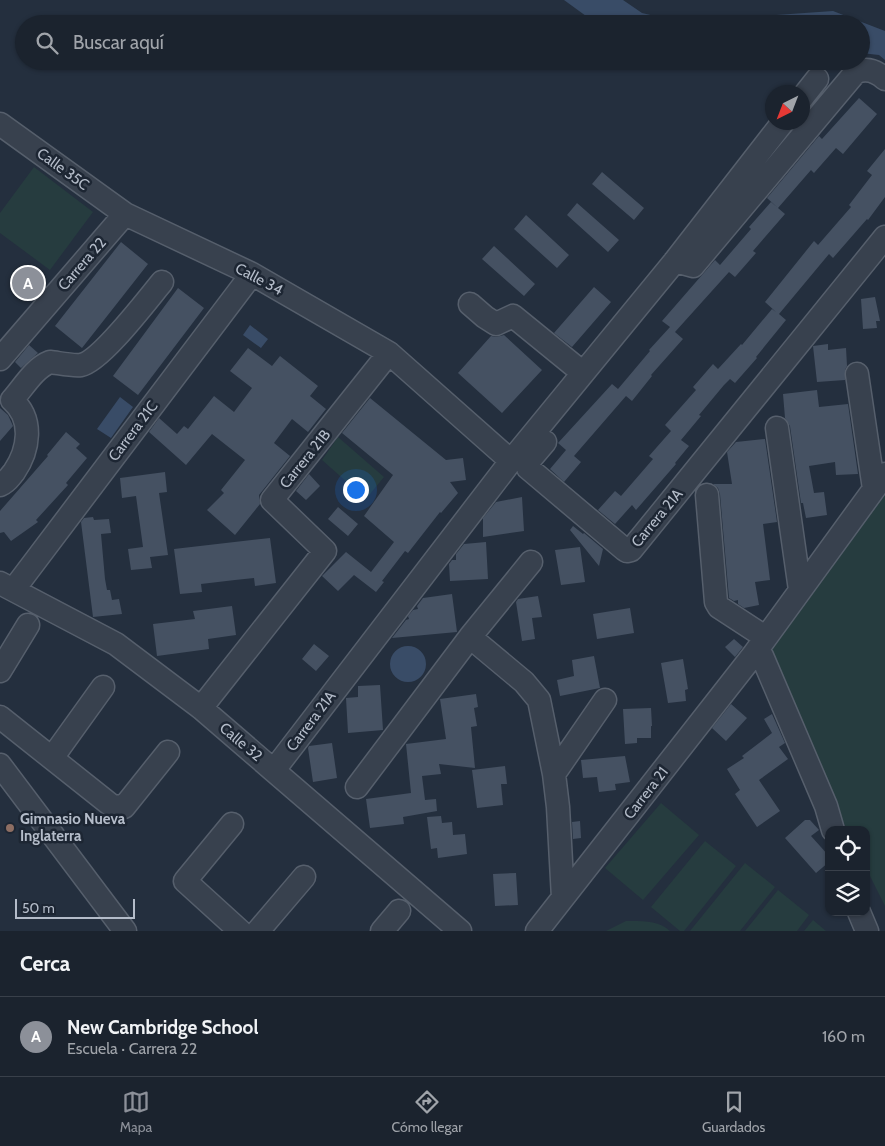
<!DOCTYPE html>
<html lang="es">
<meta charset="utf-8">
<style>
body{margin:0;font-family:Cabin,sans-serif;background:#282f3a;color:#f1f3f6}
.controls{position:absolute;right:15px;bottom:15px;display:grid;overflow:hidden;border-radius:10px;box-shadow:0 1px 4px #0004}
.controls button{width:45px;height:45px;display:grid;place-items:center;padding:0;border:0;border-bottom:1px solid #39404a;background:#1b232e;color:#f1f3f6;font:25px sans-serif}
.compass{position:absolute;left:765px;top:85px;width:45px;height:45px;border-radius:50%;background:#1b232e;box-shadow:0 1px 4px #0004;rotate:222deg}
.scale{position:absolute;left:15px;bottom:12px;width:120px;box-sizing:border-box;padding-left:5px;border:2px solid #b4bcc9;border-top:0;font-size:14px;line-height:18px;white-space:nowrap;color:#b4bcc9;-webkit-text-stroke:4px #1d2633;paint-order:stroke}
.you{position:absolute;left:355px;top:489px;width:18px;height:18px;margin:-12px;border:4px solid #fff;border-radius:50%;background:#1a73e8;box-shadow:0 0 0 8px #1a73e833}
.badge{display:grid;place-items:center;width:32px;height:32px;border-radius:50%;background:#8c9099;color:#fff;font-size:16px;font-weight:700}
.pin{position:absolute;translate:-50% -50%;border:2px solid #fff;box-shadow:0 1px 5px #0006}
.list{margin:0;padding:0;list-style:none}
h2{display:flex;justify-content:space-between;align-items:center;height:65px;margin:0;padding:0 20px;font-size:21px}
h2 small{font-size:16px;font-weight:400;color:#a0a4aa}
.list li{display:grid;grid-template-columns:32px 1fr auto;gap:15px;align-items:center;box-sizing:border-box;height:80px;padding:0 20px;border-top:1px solid #39404a}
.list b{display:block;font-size:19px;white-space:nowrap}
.list p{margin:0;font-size:16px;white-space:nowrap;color:#a0a4aa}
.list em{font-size:16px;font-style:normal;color:#a0a4aa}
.icon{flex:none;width:28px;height:28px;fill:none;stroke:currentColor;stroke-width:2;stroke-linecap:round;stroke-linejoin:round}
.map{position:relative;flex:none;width:885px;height:931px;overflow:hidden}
.search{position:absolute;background:#1b232e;box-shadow:0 1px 4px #0004;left:15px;right:15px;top:15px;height:55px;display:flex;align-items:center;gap:12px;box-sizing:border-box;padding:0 18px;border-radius:28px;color:#a0a4aa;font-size:19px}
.sheet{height:145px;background:#1b232e}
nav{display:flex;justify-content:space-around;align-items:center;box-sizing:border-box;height:70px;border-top:1px solid #39404a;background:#1b232e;font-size:14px;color:#a0a4aa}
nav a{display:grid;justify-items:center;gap:2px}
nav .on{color:#8c9099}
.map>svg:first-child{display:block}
.green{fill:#263c3f}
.water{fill:#394c67}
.building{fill:#455162}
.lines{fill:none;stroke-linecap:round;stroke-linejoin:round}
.minor-casing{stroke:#565f6c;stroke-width:25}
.minor{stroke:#38414e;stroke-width:22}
.education-dot{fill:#8d6e63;stroke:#1d2633;stroke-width:2}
.labels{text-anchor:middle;stroke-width:5;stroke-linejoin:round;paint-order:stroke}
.street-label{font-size:15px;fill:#b4bcc9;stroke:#1d2633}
.poi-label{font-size:15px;font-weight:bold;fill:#b4bcc9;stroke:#1d2633;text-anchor:start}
</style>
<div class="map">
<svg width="885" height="931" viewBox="0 0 885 931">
<rect width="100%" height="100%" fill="#242f3e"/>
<path class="green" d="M34,167L93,212L50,270L0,233V213Z
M338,437L384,477L366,499L322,460Z
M885,495V906L866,868V830H847L768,655Z
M661,803L699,835L643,900L605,868Z
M705,841L736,866L684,931H680L651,907Z
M745,863L775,887L740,931H690Z
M778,890L809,915L797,931H745Z
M813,920L826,931H804Z
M626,921C640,921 659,920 670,931H606Z"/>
<path class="water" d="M564,0H623L642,13L680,22L833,11L885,31V60L879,55L861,53V24H597Z
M250,325L268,339L261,348L243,335Z
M120,397L133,407L111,438L97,429Z
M390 664a18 18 0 1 1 36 0a18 18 0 1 1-36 0Z"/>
<path class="building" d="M859,98L877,114L843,154L836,148L814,173L811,170L778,208L767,198L819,136L822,139Z
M885,149V197L868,220L867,219L833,258L829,254L779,314L786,320L756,357L757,358L735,383L730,379L724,385L699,415L701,416L681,440L689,446L675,463L676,464L636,510L632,505L615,524L598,510L615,491L621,496L653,459L649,456L671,431L665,425L696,390L693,387L713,364L718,369L741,344L742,345L772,309L776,312L765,302L814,241L818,245L851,207L849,205L872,175L867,171Z
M602,172L644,208L634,220L592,184Z
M771,202L785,214L753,251L756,253L735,277L723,267L729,272L675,332L683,339L651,375L652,376L632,401L626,396L574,456L581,462L564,482L550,469L566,450L558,443L612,384L618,389L650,351L649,350L670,327L662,321L715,260L720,265L751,229L749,227Z
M577,203L619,240L608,252L567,215Z
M526,215L569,255L557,268L514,229Z
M121,242L148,264L82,348L55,326Z
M494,246L535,284L524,296L482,259Z
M594,287L611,302L572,347L554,333Z
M178,288L204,308L138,395L113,376Z
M875,297L880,321H876L877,328L863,329L861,299Z
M504,335L542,370L502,413L458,373L491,336L496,337Z
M828,344V350L846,348L847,366L845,370V380L817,382L813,346Z
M29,345L38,353L21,368L15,362Z
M248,348L272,366L280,356L318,386L310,396L326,409L308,432L292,419L274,443L290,456L259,495L260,504L235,535L207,510L224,493L221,490L245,460L212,434L186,465L149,432L159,418L177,434L184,426L188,429L214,396L234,412L252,388L230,371Z
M817,390L819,407L848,404L858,474L836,475L835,462L809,466L814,493L824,492L827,515L806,518L803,503H801L790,426L785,418L783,394Z
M370,398L446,460L463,458L466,480L450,482L458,493L441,513L440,512L408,553L405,551L382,581L384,582L376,592L354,575L338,591L322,576L346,552L371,572L394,542L364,516L393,475L342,433Z
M0,408L8,415L13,426L0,441Z
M66,432L80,444L76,448L87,458L66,483L68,485L36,520L38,522L11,541L4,532L0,533V511L48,456L47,455Z
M765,439L777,522L763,524L770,580L755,582L759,605L744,608L738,604V600L734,601L729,598L720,494L718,488L713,484H732L727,452L736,442Z
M165,472L167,492L159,493L168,555L150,557L152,568L131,570L128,549L143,547L136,496L122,498L120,478Z
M309,474L320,486L306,500L296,491Z
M522,497L524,531L483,537V518L496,502Z
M338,507L358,524L348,536L328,519Z
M93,517L94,520L109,519L111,533L101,534L105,579L107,590H110L112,600L119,599L122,614L93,617L81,522L84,518Z
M573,526L583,534L584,533L603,549L599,566L570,530Z
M270,538L276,583L255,586L254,578L235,580L201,584L202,592L180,594L174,549Z
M486,542L488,579L450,581L449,564L452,560H456V554L464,544Z
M580,547L585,582L561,585L555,550Z
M452,594L457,632L392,638L406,620L409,619L408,616L413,610L418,609L417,606L423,598Z
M538,596L542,617L532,618L535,639L522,641L516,602L518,599Z
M232,606L236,635L208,639L209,649L157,656L153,624L195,619L193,611Z
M630,608L634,633L597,639L593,614Z
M734,639L743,647L735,657L725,647Z
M314,644L329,656L316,671L302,659Z
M594,656L600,688L560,696L557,680L574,676L572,660Z
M683,659L688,689L685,690L686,701L668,703L661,663Z
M380,685L383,730L348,733L346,698L358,697V686Z
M476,694L478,707L474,708L477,726L471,727L475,768L439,764L441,774L422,776L425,800L436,799L437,811L403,817L404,824L370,828L366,799L411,793L406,744L446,739L440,699Z
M731,704L747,718L726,741L712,728Z
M651,708L652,726H651V738H637V743L625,744L623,709Z
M772,714L785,743L779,747L788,759L759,780L780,811L757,827L735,794L740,790L727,769L744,758L742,756L772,733L764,719Z
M332,743L337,778L313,782L308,748L309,746Z
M625,756L630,782L615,784L616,790L599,792L597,777L583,778L581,760Z
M505,766L507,784H501L503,805L477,808L472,770Z
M441,816L442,823L452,822L453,835L465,834L467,854L438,858L437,848L431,849L427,817Z
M805,820H810L819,830L811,836L829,856V862L816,873L785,838Z
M580,821L581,838L573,839L572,822Z
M516,873L518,905L495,906L493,874Z"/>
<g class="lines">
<g class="minor-casing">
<path id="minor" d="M802,98L817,79
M0,124L125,214L252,274L389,353L511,461
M675,261L693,266L855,73C866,67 876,71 885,79
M470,304L485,317L496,324L513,316L583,373
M0,359L125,214
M857,374L874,489
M777,428L800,590
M545,442L528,462V468L624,549L627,551L631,550L885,237
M0,485C7,482 9,478 14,472C29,450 34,419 12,400C23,388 34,368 50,362C59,363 72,366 81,365C101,361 147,300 162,282
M707,495L716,602L719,607L765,637
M0,583L116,644L201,708L460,931
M14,589L252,274
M470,637L524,682L539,700L554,774L558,807L563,898
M754,654H759L762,656L826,806L833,830
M0,671L28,625
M201,708L325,551L272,500L389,353
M0,717L112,806L124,807L168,752
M52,758L103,687
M0,765L125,931
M274,770L511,461L675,261L783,122
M554,774L605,700
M357,787L470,637L531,562
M232,824L185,881L240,931
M859,912L867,931
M258,931L304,877
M382,931L399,911
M537,931L754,654L885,474"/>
</g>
<use href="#minor" class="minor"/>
</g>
<circle class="education-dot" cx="10" cy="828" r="5"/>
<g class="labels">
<g class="street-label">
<text transform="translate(63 169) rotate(36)" y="5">Calle 35C</text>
<text transform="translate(82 264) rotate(-49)" y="5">Carrera 22</text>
<text transform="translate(259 279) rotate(28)" y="5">Calle 34</text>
<text transform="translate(133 431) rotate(-53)" y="5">Carrera 21C</text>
<text transform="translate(305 459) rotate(-51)" y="5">Carrera 21B</text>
<text transform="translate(657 518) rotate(-50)" y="5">Carrera 21A</text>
<text transform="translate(311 721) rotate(-53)" y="5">Carrera 21A</text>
<text transform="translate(241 742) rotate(40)" y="5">Calle 32</text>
<text transform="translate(646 793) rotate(-52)" y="5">Carrera 21</text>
</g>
<g class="poi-label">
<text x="20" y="824">Gimnasio Nueva<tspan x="20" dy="17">Inglaterra</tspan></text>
</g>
</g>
</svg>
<div class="controls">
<button><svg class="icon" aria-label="locate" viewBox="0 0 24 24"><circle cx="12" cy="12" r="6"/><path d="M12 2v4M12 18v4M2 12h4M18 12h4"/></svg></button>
<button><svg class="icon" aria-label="layers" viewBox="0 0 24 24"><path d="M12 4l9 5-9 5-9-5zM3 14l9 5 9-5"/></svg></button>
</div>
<svg class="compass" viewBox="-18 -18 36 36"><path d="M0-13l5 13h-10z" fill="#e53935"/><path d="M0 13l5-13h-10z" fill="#a0a4aa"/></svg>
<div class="scale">50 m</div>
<div class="you"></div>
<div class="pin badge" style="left:28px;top:283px">A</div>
<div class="search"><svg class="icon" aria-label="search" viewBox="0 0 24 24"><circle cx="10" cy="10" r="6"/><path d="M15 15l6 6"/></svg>Buscar aquí</div>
</div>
<section class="sheet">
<h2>Cerca<small></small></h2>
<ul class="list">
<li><span class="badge">A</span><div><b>New Cambridge School</b><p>Escuela · Carrera 22</p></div><em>160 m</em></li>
</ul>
</section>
<nav>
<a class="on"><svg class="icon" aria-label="map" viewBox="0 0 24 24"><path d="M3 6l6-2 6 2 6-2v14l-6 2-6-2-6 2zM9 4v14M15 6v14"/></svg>Mapa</a>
<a><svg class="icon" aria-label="directions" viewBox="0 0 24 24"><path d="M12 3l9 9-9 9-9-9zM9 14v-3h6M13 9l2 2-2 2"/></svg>Cómo llegar</a>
<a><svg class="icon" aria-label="saved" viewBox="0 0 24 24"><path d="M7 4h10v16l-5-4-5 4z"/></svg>Guardados</a>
</nav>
